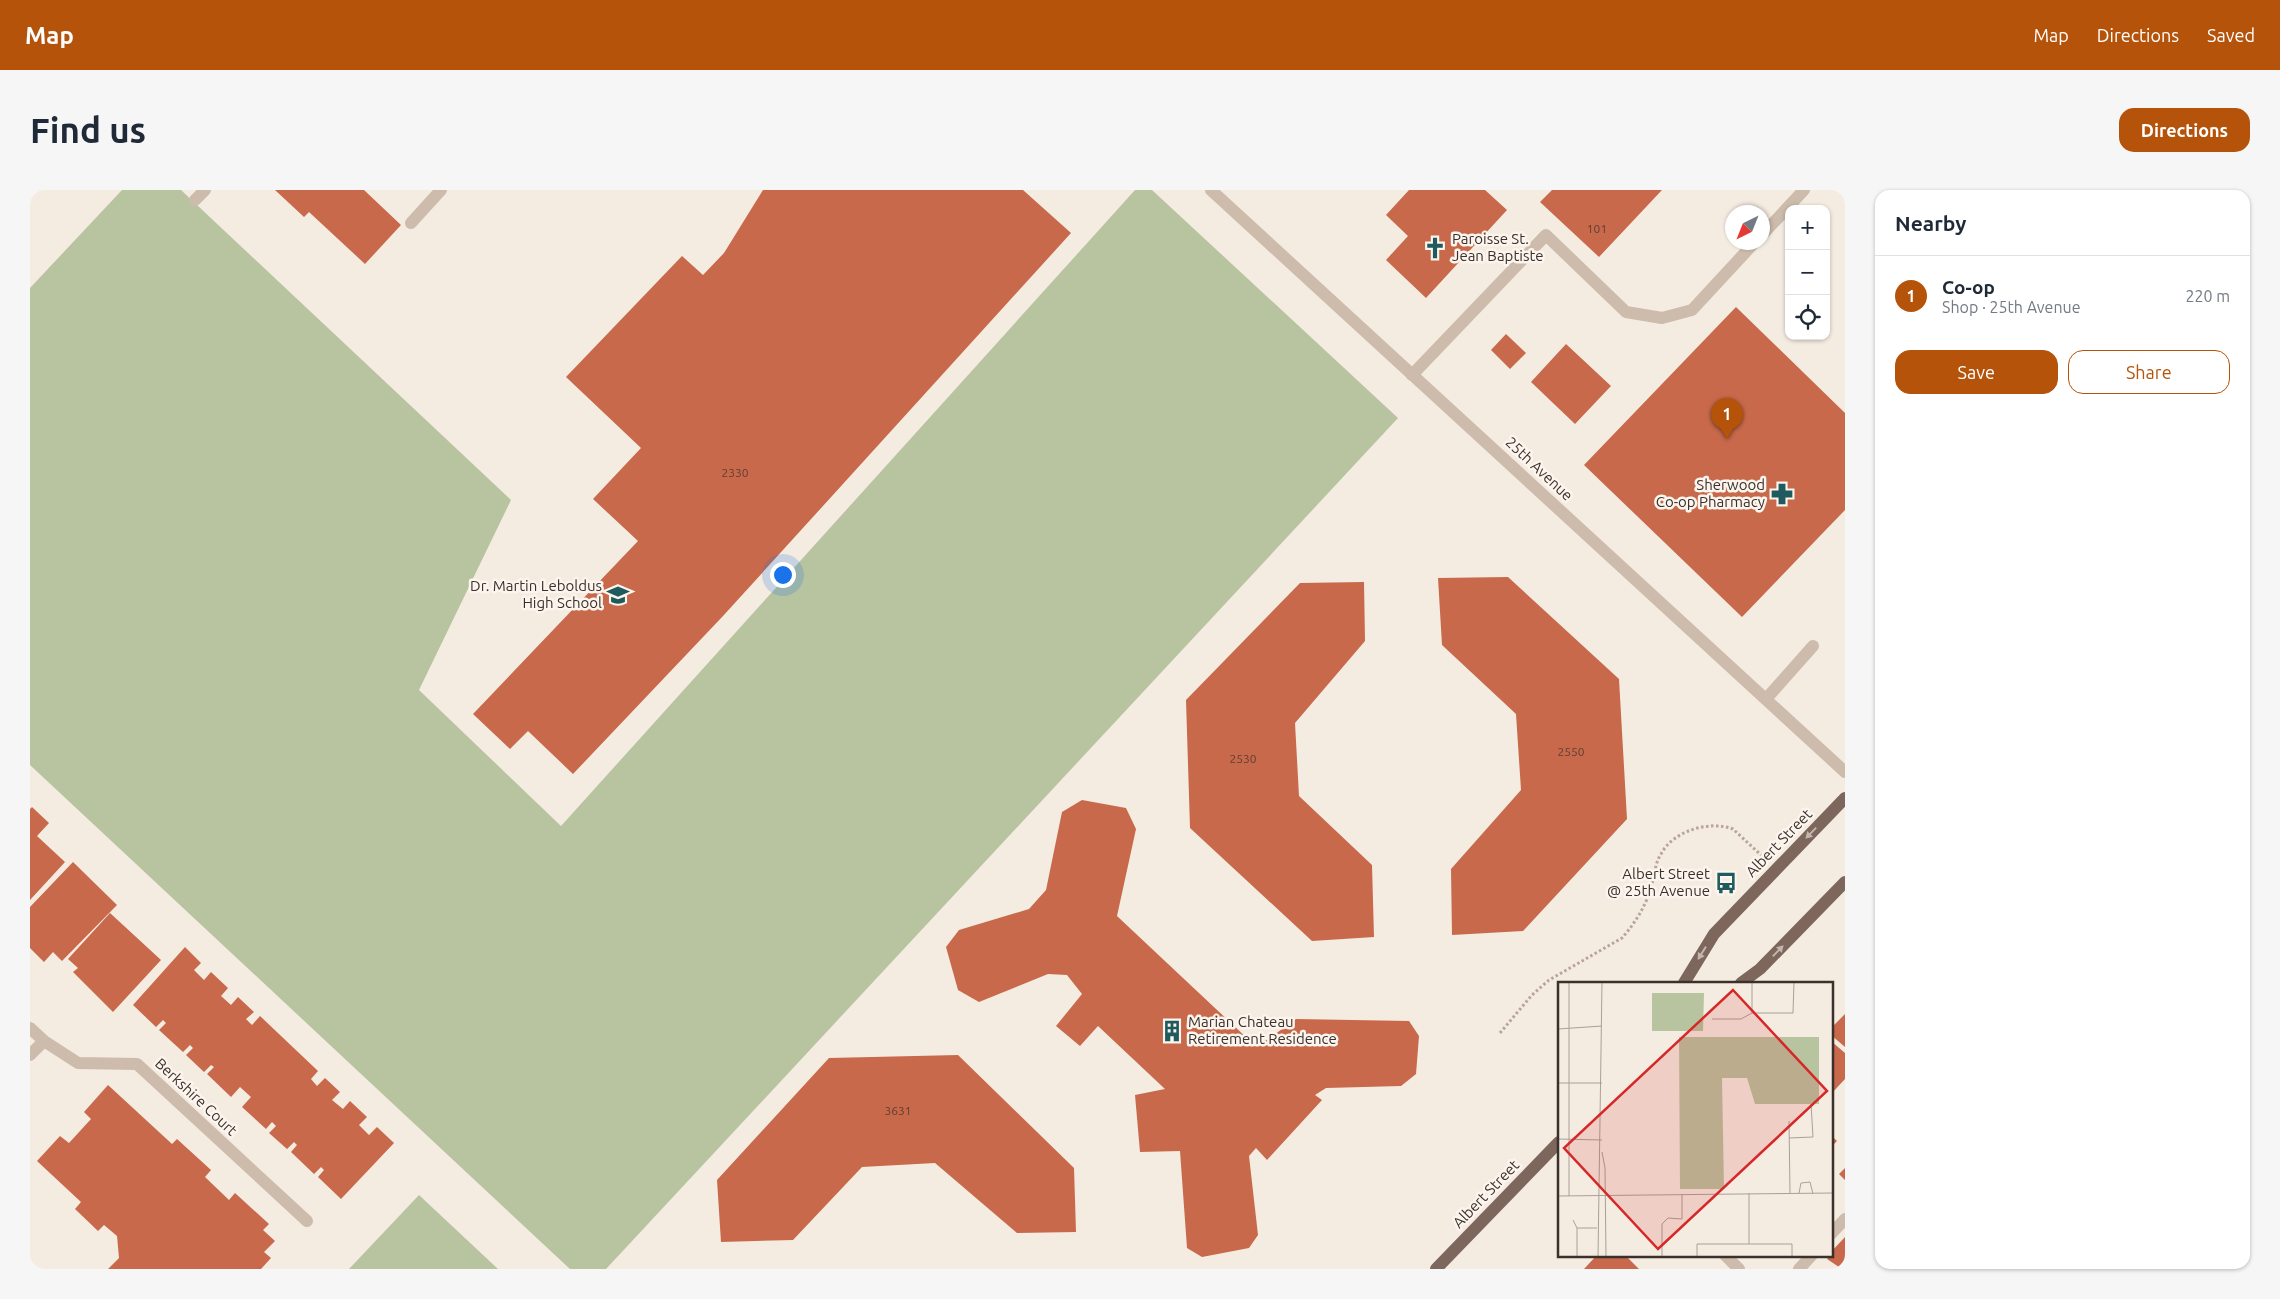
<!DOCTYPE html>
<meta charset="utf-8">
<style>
body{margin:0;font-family:Ubuntu,sans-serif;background:#f6f6f7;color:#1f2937}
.controls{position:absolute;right:15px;top:15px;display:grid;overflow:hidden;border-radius:10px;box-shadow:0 1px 4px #0004}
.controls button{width:45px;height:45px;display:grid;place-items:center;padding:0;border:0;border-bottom:1px solid #e0e1e3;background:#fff;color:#1f2937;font:25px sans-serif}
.compass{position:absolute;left:1695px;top:15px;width:45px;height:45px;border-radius:50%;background:#fff;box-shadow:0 1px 4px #0004;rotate:223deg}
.you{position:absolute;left:752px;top:384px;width:18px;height:18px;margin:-12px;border:4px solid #fff;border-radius:50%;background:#1a73e8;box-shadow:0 0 0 8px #1a73e833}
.badge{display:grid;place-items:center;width:32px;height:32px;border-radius:50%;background:#b45309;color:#fff;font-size:16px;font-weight:700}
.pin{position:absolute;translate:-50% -41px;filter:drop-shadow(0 1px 2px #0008)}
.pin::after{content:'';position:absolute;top:26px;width:18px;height:15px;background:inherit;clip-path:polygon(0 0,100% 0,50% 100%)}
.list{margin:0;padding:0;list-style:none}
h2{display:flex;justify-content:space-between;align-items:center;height:65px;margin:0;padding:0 20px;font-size:21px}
h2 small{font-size:16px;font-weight:400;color:#747a83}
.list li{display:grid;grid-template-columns:32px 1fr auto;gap:15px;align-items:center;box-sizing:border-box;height:80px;padding:0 20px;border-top:1px solid #e0e1e3}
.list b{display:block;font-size:19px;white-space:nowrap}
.list p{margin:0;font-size:16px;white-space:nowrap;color:#747a83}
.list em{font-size:16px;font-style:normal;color:#747a83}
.actions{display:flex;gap:10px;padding:15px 20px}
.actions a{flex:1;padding:11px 0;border:1px solid #b45309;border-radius:15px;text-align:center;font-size:18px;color:#b45309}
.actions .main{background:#b45309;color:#fff}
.icon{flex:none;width:28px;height:28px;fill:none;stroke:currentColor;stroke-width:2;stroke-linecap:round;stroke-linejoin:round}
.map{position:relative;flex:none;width:1815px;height:1079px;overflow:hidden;border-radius:15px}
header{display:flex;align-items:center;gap:30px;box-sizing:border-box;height:70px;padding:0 25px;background:#b45309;color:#fff}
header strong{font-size:24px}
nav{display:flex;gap:28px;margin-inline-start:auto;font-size:18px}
.intro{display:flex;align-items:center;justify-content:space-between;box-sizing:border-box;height:120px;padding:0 30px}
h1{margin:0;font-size:35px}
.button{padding:12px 22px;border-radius:15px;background:#b45309;color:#fff;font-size:18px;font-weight:700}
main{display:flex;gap:30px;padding:0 30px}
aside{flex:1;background:#fff;border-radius:15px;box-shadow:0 1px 4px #0004}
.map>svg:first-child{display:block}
.green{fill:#b8c4a0}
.building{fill:#c8694b}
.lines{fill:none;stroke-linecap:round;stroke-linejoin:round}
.path{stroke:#b9a596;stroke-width:3;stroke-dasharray:2.5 2.5;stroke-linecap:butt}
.service{stroke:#cdbbac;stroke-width:12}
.minor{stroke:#cdbbac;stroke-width:12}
.primary{stroke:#7d675c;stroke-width:12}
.oneway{fill:#c2b5ac}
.labels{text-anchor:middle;stroke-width:5;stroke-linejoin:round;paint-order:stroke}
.number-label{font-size:12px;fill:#5e3e33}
.poi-label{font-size:15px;fill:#3b302b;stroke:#fbf5ee;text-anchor:end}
.street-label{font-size:15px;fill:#3b302b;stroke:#fbf5ee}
.inset-road{fill:none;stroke:#aaa098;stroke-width:1}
.view{fill:#d62828;fill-opacity:0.15;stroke:#d62828;stroke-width:2.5}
.inset-edge{fill:none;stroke:#3b302b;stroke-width:2.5}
</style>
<header>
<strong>Map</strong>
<nav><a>Map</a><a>Directions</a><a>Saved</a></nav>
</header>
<div class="intro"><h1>Find us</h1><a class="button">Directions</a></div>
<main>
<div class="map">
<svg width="1815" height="1079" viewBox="0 0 1815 1079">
<rect width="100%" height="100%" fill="#f4ebe1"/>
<path class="green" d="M92,0H151L481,310L389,500L531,636L1105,0H1122L1368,228L576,1079H540L0,575V98Z
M389,1005L468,1079H319Z"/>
<path class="building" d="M245,0H334L371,35L335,74L279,22L274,27Z
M733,0H993L1041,43L693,426L543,584L498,541L480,559L443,524L608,351L563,309L611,258L536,187L652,66L673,85L694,63Z
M1379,0H1455L1477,20L1396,108L1356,70L1378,46L1356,25Z
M1522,0H1632L1569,67L1510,12Z
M1706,117L1815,223V320L1712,427L1554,275Z
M1476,144L1496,163L1480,179L1461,160Z
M1536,154L1581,196L1545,234L1501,192Z
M1478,387L1589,489L1597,629L1493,741L1422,745L1421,679L1491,600L1486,524L1412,455L1408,388Z
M1334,392L1335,451L1265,533L1269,606L1342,675L1344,747L1282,751L1160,638L1156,510L1270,393Z
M1052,610L1096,618L1106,639L1087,726L1219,850H1237L1266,829L1379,831L1389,846L1386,884L1371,896L1296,898L1285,905L1292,910L1237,970L1226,958L1219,966L1228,1045L1219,1058L1172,1067L1157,1058L1150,961L1110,962L1105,905L1135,899L1068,836L1050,856L1026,836L1052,804L1037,785L1018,784L949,812L928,800L916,757L929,740L999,719L1016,700L1032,622Z
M2,617L19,633L7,646L35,672L0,710V619Z
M43,672L87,715L32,771L23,762L14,772L0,758V717Z
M80,723L131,770L83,822L43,782L48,778L38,769Z
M155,757L171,773L164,780L174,790L181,782L198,798L191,806L201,815L208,807L224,822L216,829L222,835L230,826L288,881L281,889L287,896L295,888L310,902L302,910L313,919L320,911L337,927L329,935L339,945L347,937L364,953L311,1009L288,987L294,980L291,977L284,984L261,962L267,955L264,952L257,959L239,943L246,936L242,932L236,939L212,917L221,907L210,897L201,907L177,884L184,877L181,875L174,882L156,865L163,858L160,855L153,862L129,840L136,833L133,830L126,837L103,815Z
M1815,824V857L1801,845V838Z
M1801,851L1815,863V889L1801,904Z
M928,865L1044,978L1046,1042L987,1043L905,973L832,977L763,1050L691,1052L687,990L799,868Z
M78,895L142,954L147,949L181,980L175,987L199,1010L205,1003L239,1034L233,1040L245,1051L234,1062L241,1068L231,1079H78L89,1068L87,1046L74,1035L68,1041L45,1019L51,1012L7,971L30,946L39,953L61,929L54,922Z
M1801,945L1807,951L1801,957Z
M1815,978V990L1809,984Z
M1815,1047V1079H1812L1797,1069L1799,1067L1797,1065H1801V1062Z
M1567,1065H1595L1609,1079H1554Z"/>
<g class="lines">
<path class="path" d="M1470,843L1502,805L1519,790L1592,748C1606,732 1617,714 1622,694C1625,684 1625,673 1631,664C1643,641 1679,630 1703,639L1731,665"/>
<path class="service" d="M165,10L175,0
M381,33L411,0
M1732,45L1774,0
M1382,185L1516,45L1596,122L1632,128L1662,120L1725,52
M1736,509L1783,456
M1801,1044L1815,1029
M1769,1079L1782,1065"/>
<path class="minor" d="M1181,0L1815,582
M0,838L14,851L48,873L107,874L277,1031
M0,865L14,851
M1695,1065L1709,1079"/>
<path class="primary" d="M1654,793L1684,744L1815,608
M1711,793L1730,779L1815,692
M1406,1079L1529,952"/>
</g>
<defs><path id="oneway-solid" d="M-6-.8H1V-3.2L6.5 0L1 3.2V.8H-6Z" transform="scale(1.25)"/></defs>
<g class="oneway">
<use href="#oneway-solid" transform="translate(1781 643) rotate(134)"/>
<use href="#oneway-solid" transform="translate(1748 761) rotate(-46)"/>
<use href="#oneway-solid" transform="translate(1672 763) rotate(122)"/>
</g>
<defs>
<g id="church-bare" transform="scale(1.725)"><path d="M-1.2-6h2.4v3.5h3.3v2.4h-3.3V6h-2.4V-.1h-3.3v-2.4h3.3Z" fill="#1f5a5e" stroke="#fbf5ee" stroke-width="2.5" paint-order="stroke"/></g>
<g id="pharmacy-bare" transform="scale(1.725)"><path d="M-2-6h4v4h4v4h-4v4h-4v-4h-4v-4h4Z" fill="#1f5a5e" stroke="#fbf5ee" stroke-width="2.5" paint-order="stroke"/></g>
<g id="school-bare" transform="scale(1.725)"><path d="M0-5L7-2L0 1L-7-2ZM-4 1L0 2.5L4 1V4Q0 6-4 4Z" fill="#1f5a5e" stroke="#fbf5ee" stroke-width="2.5" paint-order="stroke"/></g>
<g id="bus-bare" transform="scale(1.725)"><path d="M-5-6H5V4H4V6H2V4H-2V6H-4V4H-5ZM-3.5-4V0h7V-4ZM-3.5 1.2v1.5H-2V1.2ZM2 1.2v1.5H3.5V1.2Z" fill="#1f5a5e" stroke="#fbf5ee" stroke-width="2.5" paint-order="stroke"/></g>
<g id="building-bare" transform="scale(1.725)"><path d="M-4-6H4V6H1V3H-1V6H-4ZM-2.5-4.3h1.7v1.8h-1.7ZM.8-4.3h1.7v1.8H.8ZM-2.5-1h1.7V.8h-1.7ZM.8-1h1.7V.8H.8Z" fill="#1f5a5e" stroke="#fbf5ee" stroke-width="2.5" paint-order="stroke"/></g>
</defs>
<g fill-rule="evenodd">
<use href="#church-bare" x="1405" y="58"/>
<use href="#pharmacy-bare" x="1752" y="304"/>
<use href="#school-bare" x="588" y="405"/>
<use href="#bus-bare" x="1696" y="693"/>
<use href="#building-bare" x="1142" y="841"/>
</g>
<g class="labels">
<g class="number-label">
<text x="1567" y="43">101</text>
<text x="705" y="287">2330</text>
<text x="1541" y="566">2550</text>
<text x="1213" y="573">2530</text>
<text x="868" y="925">3631</text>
</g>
<g class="poi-label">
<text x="1422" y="54" text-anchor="start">Paroisse St.<tspan x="1422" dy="17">Jean Baptiste</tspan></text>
<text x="1735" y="300">Sherwood<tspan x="1735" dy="17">Co-op Pharmacy</tspan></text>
<text x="572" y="401">Dr. Martin Leboldus<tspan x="572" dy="17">High School</tspan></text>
<text x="1680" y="689">Albert Street<tspan x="1680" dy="17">@ 25th Avenue</tspan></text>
<text x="1158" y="837" text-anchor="start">Marian Chateau<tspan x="1158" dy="17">Retirement Residence</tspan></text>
</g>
<g class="street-label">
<text transform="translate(1509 279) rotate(43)" y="5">25th Avenue</text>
<text transform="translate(1749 653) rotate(-46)" y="5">Albert Street</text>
<text transform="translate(166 907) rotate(43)" y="5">Berkshire Court</text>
<text transform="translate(1456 1004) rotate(-46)" y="5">Albert Street</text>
</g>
</g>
<g transform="translate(1528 792)">
<rect width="275" height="275" fill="#f4ebe1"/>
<path d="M94,11H146L145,49H94ZM121,55H261V122H197L189,96H164L166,207H122Z" fill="#b8c4a0"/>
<path class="inset-road" d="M11,0V214M194,0V31M154,37H183L194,31H235L236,0M0,47L44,44M0,101H44M231,139L232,211M231,156L255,155L253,122M0,157L44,158M44,170L47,186L48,275M241,211L243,201L252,200L255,212M0,214L275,211M15,238L19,246H39M191,262V211M19,275V246M40,275L44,0M104,275V242L110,236L124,237V212M139,275V262H234V275"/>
<path class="view" d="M175,8L269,109L100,267L6,166Z"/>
<rect width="275" height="275" class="inset-edge"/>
</g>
</svg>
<div class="controls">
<button>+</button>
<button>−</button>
<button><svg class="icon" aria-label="locate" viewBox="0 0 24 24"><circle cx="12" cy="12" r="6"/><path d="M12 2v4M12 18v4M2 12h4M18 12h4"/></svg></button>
</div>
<svg class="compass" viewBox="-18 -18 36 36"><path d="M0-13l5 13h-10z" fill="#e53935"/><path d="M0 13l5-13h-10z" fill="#747a83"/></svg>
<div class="you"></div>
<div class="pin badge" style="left:1697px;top:249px">1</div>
</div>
<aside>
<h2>Nearby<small></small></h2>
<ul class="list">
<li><span class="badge">1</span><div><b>Co-op</b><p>Shop · 25th Avenue</p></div><em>220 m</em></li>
</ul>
<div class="actions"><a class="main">Save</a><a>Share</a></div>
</aside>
</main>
